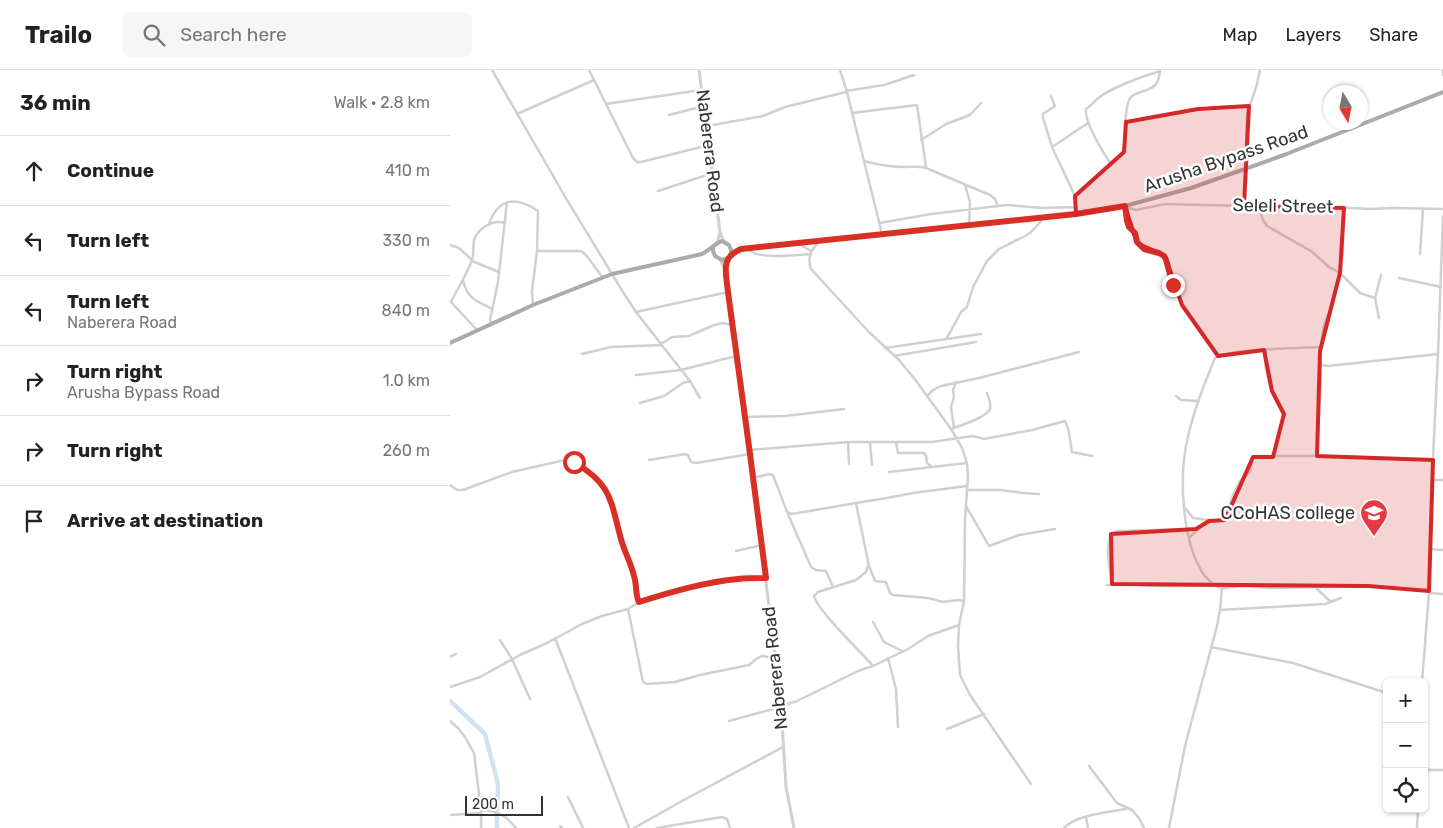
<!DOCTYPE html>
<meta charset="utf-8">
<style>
body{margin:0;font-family:Rubik,sans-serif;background:#f6f6f6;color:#222}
.controls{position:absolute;right:15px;bottom:15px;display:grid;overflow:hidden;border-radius:8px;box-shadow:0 1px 4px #0004}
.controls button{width:45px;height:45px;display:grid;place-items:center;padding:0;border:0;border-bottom:1px solid #e0e0e0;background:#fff;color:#222;font:25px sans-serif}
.compass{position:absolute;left:873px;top:15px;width:45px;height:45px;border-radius:50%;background:#fff;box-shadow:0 1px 4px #0004;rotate:170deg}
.scale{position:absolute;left:15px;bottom:12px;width:78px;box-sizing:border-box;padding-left:5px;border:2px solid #333;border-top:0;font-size:14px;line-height:18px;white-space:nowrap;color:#333;-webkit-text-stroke:4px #fff;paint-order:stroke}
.stop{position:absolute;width:15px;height:15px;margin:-11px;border:4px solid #d93025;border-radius:50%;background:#fff}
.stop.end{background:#d93025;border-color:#fff;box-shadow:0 1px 5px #0008}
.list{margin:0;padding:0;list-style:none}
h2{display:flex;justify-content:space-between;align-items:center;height:65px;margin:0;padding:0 20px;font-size:21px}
h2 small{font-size:16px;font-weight:400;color:#767676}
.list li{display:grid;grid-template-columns:32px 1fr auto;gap:15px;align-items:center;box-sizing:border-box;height:70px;padding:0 20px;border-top:1px solid #e0e0e0}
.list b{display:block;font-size:19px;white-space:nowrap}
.list p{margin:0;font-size:16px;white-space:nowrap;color:#767676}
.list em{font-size:16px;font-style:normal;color:#767676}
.icon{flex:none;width:28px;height:28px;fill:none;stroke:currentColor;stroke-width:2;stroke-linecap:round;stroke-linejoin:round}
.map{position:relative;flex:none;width:993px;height:758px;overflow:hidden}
header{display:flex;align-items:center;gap:30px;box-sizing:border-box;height:70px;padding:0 25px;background:#fff;border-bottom:1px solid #e0e0e0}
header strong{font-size:24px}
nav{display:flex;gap:28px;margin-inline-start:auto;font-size:18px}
.search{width:350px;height:45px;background:#f6f6f6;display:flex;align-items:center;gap:12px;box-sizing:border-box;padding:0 18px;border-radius:8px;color:#767676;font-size:19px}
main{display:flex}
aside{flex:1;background:#fff}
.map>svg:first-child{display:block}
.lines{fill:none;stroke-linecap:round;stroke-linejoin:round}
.river{stroke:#cfe2ee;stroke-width:4.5}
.minor{stroke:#d0d0d0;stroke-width:2.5}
.tertiary{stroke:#d0d0d0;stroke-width:3}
.primary{stroke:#ababab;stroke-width:4}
.route{stroke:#d93025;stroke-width:6}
.marked{fill:#d62828;fill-opacity:0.2;stroke:#d62828;stroke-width:4;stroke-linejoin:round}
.labels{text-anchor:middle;stroke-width:5;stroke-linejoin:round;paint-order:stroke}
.street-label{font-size:18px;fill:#333;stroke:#fff}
.poi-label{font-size:18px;fill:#333;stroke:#fff;text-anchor:end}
</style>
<header>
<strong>Trailo</strong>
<div class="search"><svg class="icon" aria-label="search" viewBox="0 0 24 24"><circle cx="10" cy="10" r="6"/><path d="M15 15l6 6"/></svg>Search here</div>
<nav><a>Map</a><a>Layers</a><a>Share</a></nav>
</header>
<main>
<aside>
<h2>36 min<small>Walk · 2.8 km</small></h2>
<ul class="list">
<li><svg class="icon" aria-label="ahead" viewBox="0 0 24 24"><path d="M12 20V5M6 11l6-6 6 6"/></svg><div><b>Continue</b></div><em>410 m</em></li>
<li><svg class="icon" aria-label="left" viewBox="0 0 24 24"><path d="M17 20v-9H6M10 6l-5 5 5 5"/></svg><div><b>Turn left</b></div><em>330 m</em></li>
<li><svg class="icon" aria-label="left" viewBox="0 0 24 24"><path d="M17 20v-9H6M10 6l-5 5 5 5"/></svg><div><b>Turn left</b><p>Naberera Road</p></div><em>840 m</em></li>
<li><svg class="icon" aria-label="right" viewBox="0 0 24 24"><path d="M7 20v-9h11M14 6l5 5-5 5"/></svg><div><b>Turn right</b><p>Arusha Bypass Road</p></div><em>1.0 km</em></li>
<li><svg class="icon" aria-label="right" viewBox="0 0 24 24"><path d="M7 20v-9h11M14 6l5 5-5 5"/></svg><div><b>Turn right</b></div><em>260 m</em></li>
<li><svg class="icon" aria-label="arrive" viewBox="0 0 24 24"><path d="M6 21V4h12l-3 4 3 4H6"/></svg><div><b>Arrive at destination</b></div></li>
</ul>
</aside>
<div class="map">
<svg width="993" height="758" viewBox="0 0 993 758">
<rect width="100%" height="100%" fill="#fff"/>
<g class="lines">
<path class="river" d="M0,631L35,664L48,714L47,740
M47,758V745"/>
<path class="minor" d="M42,0L117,130L173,222L186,242L240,311L250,328
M139,0L183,88L187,92H191L259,75
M390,0L397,22L432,164
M993,0V5
M396,21L434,15L464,5
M601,26L605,36L593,44V48L602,77L625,126
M156,34L251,20
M402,43L467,35L476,97
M67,44L144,10
M219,45L254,36
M676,52C718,44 757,36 799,36
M257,56L313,46L335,37L396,22
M471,70L496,54L520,45L531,33
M602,77L638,53
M414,91C428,95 441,97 455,97C463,97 468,96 476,98L540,125L545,129L548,136
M660,93C653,82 634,51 636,39C642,35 643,33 647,29C660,18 693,6 710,1
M515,115L520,132L519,155
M208,121L263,103
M794,136L797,45L807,14L810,0
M675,137L677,151L679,157L685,163L687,173L694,179L709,183L715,187L721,209L732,235L738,245L768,286
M676,137L686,140L715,134L828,137H882L920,139L943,138L993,139
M809,137L813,150L817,156L861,181L879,197L890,203L910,223L925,228L929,248
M626,144L625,127L627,123L674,81C675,70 674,33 681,27C682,25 687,24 688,23C703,18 709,17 710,0
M430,153L481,144L548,136L558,135L592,138L625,137
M39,154C48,128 66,126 88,141L87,181L82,221L83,235
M369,172C361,180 357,187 361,199L418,261L449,290L464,308L501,359L512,378L517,393L518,406L515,450L514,531L509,555L508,576L510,605L520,625L581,714
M349,174L361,181
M0,175L9,178L22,190
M298,179C307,190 346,185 360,184
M87,181H131L136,185L153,208
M970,184L973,139
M22,191L49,202
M949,208L991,217
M13,210C17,229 27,231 42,239
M925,228L931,205
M0,231L27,260
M1,232C8,218 17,204 22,190C24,183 23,177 24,170C28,158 43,149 55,153
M186,242L278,222
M41,254L40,250L48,212L57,132
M497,268L511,242L517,237L523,217L537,191L549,179L575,166L580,163L594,148
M211,274L222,267L239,266L264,255L273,253L282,255
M435,278L531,264
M816,280C812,294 821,323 828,335C830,339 832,341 833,346L823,386
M132,284L161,277L212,275
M444,286L526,272
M871,295L878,296L988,284
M186,305L231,300L286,286
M477,326L483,320L491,316L529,308L629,282
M726,326L731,330L748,331
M190,333L214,326L233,313L240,311
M295,347L335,346L394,339
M504,358L501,337L504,327L503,320L506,312
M501,359C510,356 537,347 540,339C541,334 539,328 537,323
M398,372L399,394
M420,372L422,395
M446,372L448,383H474L476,386L477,393L481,396
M300,380L398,372H482L523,366L534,369L582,360L615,351C620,360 620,372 622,382L642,386
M867,386L871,304L870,281L874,255L883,233L886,216L890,203L893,180V154L894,138
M199,390L235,384L238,385L241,392L246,393L300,384
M439,402L517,393
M303,408L319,404L323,405L337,442L342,444L406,433L437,428L463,423L517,416
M982,410H993
M0,415L7,420H13L62,402L115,390C123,391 129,395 136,400C164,421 162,439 171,470C175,483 182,496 185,509C187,517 185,525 189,532
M517,420H551L573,423L589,424
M406,433L419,496L425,511L436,512L440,523L443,525L478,528L493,532L508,530L514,531
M516,436L539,476L569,465L605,459
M735,438L743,448L759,450
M338,444L361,497L366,500L376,501L383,517
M739,468L754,453L775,449L783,425L790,411L800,402L803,388L805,386H867L983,390
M980,479L993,480
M286,481L312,475
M418,496L416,502L406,510L368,522L364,526C368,541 410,581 423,596
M662,514C660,500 655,477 661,464L668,461L737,459
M657,515L676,514L708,516H765L772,518
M765,516C760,511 755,507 752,502C732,469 729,408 737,371C743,342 754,315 765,288C776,279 853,278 871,277
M866,518L881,532
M979,523L993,524
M178,539L193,612L197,614L225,612L250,605L299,595L306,589L312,586L325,588
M770,540L875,534L891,528
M423,552L434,572L452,581
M105,568L179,758
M50,570L62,589L80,629
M761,577L843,593L937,623
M0,587L6,584
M438,588L446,619L448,657
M972,612L979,523L982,410L988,284L993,146
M0,617L30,607L70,585L97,573L132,554L152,546L178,539L189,532L215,524L259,514L290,508L316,509
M0,651L8,658L15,667L24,683L31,740V758
M279,651L323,639L347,631L408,601L423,596L458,579L478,566L509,555
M497,659L534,644
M639,696L667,733L682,740L689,748L694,758
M974,700H993
M118,727L133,758
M31,740C49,741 55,745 66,758
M0,745L31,743
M636,747L638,758
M110,756L112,758
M184,758L232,731L333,677
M207,758L272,747L277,749L280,758
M614,758C625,745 659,742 676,739
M719,758L735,676L767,556L770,540L772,518L794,516L820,518L918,516L979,521
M967,758L968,739"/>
<path class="tertiary" d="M249,0L270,162L274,172
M267,173L270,162
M278,188L275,201L278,222L300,384L318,528L331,636L336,717L344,758
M270,189L275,200"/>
<path class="primary" d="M263,178V181L265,186L272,190L278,188L281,183L291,179L626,144L675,136L741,118L834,85L993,22
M0,273L83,235L162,204L252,184C258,181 266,173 272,171L279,175L281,180V183"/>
</g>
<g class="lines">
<path class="route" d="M124,392C162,415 160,429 171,469C174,481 181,493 184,506C187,514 185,525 189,532C221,522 255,512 288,509C297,508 307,508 316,508L300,384L278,222C276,202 270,188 291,179L626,144L675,136L677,151L679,157L685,163L687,172L694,179L709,183L714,186L716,190L723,215"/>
</g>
<path class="marked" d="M799,36L794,136L894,138L890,203L870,281L867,386L983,390L979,521L918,516L662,514L661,464L746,459L759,451L775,450L803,387H823L834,344L822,321L814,280L768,286L732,235L715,186L687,173L675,136L626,144L625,126L674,82L676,52L748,39Z"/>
<defs>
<g id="university-pin" transform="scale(1.4375)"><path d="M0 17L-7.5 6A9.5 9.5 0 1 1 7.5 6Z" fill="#e63946" stroke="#fff"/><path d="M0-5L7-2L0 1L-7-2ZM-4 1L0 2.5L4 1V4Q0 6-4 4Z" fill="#fff"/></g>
</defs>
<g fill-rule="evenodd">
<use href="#university-pin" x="924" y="443"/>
</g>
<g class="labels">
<g class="street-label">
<text transform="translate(260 81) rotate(83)" y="6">Naberera Road</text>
<text transform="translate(776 89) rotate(-19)" y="6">Arusha Bypass Road</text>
<text transform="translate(833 136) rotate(1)" y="6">Seleli Street</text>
<text transform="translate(325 598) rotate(-96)" y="6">Naberera Road</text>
</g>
<g class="poi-label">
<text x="905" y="449">CCoHAS college</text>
</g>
</g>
</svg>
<div class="controls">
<button>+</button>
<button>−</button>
<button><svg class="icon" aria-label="locate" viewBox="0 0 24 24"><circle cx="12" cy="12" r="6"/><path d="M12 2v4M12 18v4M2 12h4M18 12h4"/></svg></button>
</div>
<svg class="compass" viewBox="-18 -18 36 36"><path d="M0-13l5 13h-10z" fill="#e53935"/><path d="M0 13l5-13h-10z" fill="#767676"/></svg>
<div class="scale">200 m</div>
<div class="stop" style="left:124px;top:392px"></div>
<div class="stop end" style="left:723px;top:215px"></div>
</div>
</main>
